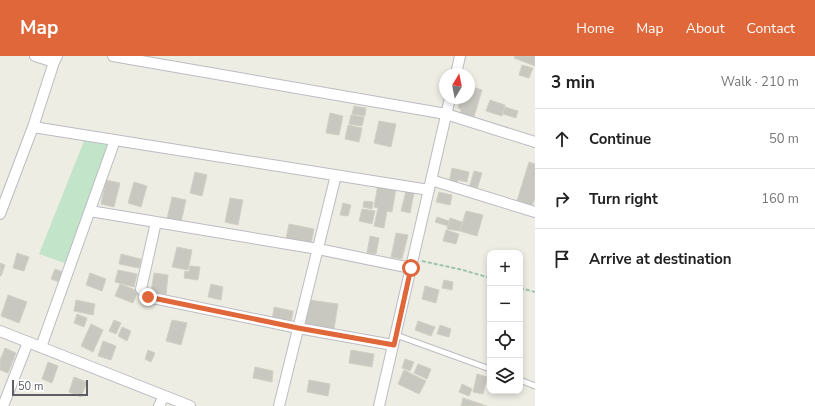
<!DOCTYPE html>
<meta charset="utf-8">
<style>
body{margin:0;font-family:"Nunito Sans",sans-serif;background:#f6f6f6;color:#222}
.controls{position:absolute;right:12px;bottom:12px;display:grid;overflow:hidden;border-radius:8px;box-shadow:0 2px 6px #0003}
.controls button{width:36px;height:36px;display:grid;place-items:center;padding:0;border:0;border-bottom:1px solid #e0e0e0;background:#fff;color:#222;font:20px sans-serif}
.compass{position:absolute;left:439px;top:12px;width:36px;height:36px;border-radius:50%;background:#fff;box-shadow:0 2px 6px #0003;rotate:10deg}
.scale{position:absolute;left:12px;bottom:10px;width:76px;box-sizing:border-box;padding-left:4px;border:2px solid #5c5e64;border-top:0;font-size:11px;line-height:14px;white-space:nowrap;color:#5c5e64;-webkit-text-stroke:3px #fff;paint-order:stroke}
.stop{position:absolute;width:12px;height:12px;margin:-9px;border:3px solid #df6739;border-radius:50%;background:#fff}
.stop.end{background:#df6739;border-color:#fff;box-shadow:0 1px 4px #0008}
.list{margin:0;padding:0;list-style:none}
h2{display:flex;justify-content:space-between;align-items:center;height:52px;margin:0;padding:0 16px;font-size:17px}
h2 small{font-size:13px;font-weight:400;color:#767676}
.list li{display:grid;grid-template-columns:26px 1fr auto;gap:12px;align-items:center;box-sizing:border-box;height:60px;padding:0 16px;border-top:1px solid #e0e0e0}
.list b{display:block;font-size:15px;white-space:nowrap}
.list em{font-size:13px;font-style:normal;color:#767676}
.icon{flex:none;width:22px;height:22px;fill:none;stroke:currentColor;stroke-width:2;stroke-linecap:round;stroke-linejoin:round}
.map{position:relative;flex:none;width:535px;height:350px;overflow:hidden}
header{display:flex;align-items:center;gap:24px;box-sizing:border-box;height:56px;padding:0 20px;background:#df6739;color:#fff}
header strong{font-size:19px}
nav{display:flex;gap:22px;margin-inline-start:auto;font-size:14px}
main{display:flex}
aside{flex:1;background:#fff}
.map>svg:first-child{display:block}
.green{fill:#c2e4c9}
.building{fill:#c9c8c0;stroke:#d2d0c3}
.lines{fill:none;stroke-linecap:round;stroke-linejoin:round}
.lane-casing{stroke:#bbbcc2;stroke-width:7}
.street-casing{stroke:#bbbcc2;stroke-width:12}
.path{stroke:#9cc4b0;stroke-width:2;stroke-dasharray:4 2;stroke-linecap:butt}
.lane{stroke:#fff;stroke-width:5}
.street{stroke:#fff;stroke-width:10}
.route{stroke:#df6739;stroke-width:5}
</style>
<header>
<strong>Map</strong>
<nav><a>Home</a><a>Map</a><a>About</a><a>Contact</a></nav>
</header>
<main>
<div class="map">
<svg width="535" height="350" viewBox="0 0 535 350">
<rect width="100%" height="100%" fill="#eeede4"/>
<path class="green" d="M84,85L109,89L73,210L39,198Z"/>
<path class="building" d="M515,0H535V10L514,2Z
M522,9L533,12L529,22L519,19Z
M469,30L482,34L473,64L460,60L461,53L458,52L461,42H469Z
M490,44L505,49L502,60L486,55Z
M354,50L366,52L365,60L352,58Z
M505,51L518,55L516,62L503,58Z
M330,57L343,60L339,79L326,77Z
M351,59L364,61L362,70L349,68Z
M379,65L396,68L391,91L374,87Z
M348,69L362,72L359,86L345,83Z
M529,106L535,108V142L531,153L516,148Z
M452,112L469,116L467,126L458,124L457,128L449,127Z
M474,115L482,117L476,137L468,135Z
M195,116L207,119L202,140L190,137Z
M106,124L120,127L114,151L101,148Z
M134,126L147,130L141,151L128,147Z
M378,128L396,132L392,156L387,155L384,172L374,170L378,152L374,151Z
M406,135L414,137L410,157L401,155Z
M439,136L452,139L450,149L436,146Z
M172,141L186,144L181,166L167,163Z
M230,142L243,144L238,169L225,166Z
M364,145L373,146L372,153L363,151Z
M343,147L351,149L348,160L340,159Z
M362,153L375,155L372,168L359,165Z
M466,155L483,159L477,180L460,175Z
M437,161L449,165L448,170L435,166Z
M450,162L462,166L460,175L447,173Z
M289,168L314,173L311,188L286,183Z
M446,174L459,178L456,188L443,185Z
M396,177L408,179L402,203L391,201Z
M370,180L379,182L376,198L367,197Z
M177,191L192,194L188,214L172,211Z
M17,197L29,201L24,215L13,212Z
M121,198L141,203L139,212L119,208Z
M0,207L5,209L1,220H0Z
M190,210L200,211L198,224L184,222L185,215L189,216Z
M55,213L63,216L59,226L51,223Z
M118,214L137,218L134,231L115,226Z
M90,217L106,223L102,235L86,229Z
M154,217L168,219L166,239L151,237Z
M444,224L453,226L452,234L442,232Z
M120,228L138,235L133,247L115,240Z
M211,228L223,231L221,244L208,241Z
M425,230L439,234L436,247L422,243Z
M8,239L27,246L19,267L1,260Z
M76,244L95,248L93,259L74,255Z
M309,244L338,248L334,273L305,268Z
M274,251L293,255L291,268L272,265Z
M77,258L87,262L84,271L74,267Z
M114,264L121,267L116,278L109,275Z
M172,264L187,267L181,289L166,285Z
M418,265L435,271L431,280L415,274Z
M91,268L103,274L93,296L81,290Z
M440,269L451,273L449,281L437,278Z
M122,271L131,275L127,285L118,280Z
M103,285L116,290L111,304L98,300Z
M5,292L16,297L8,317L0,314V304Z
M148,294L155,297L151,306L145,303Z
M351,294L374,298L372,311L349,307Z
M405,303L414,306L410,315L402,312Z
M48,306L58,310L52,327L42,323Z
M418,308L431,313L427,323L414,317Z
M255,311L273,315L272,326L253,322Z
M404,314L426,325L419,338L398,328Z
M477,318L487,321L483,338L473,336Z
M74,321L87,326L81,341L69,336Z
M309,324L330,328L328,340L307,336Z
M462,328L472,333L469,340L459,336Z
M463,342L487,350H461Z"/>
<g class="lines">
<g class="lane-casing">
<path id="lane" d="M396,279L490,313
M520,324L535,330"/>
</g>
<g class="street-casing">
<path id="street" d="M35,0L54,6L57,0
M113,0L446,58L535,86
M54,6L33,71L429,134
M456,18L460,0
M431,124L535,156
M90,155L318,193L411,212
M0,158L33,71
M156,166L141,233L148,241L298,272L393,289
M0,275L190,350
M41,291L115,84
M3,350L28,286
M159,350L164,340
M279,350L336,119
M379,350L450,42"/>
</g>
<path class="path" d="M422,205L463,214L490,222
M520,232L535,236"/>
<use href="#lane" class="lane"/>
<use href="#street" class="street"/>
</g>
<g class="lines">
<path class="route" d="M148,241L298,272L394,289L411,212"/>
</g>
</svg>
<div class="controls">
<button>+</button>
<button>−</button>
<button><svg class="icon" aria-label="locate" viewBox="0 0 24 24"><circle cx="12" cy="12" r="6"/><path d="M12 2v4M12 18v4M2 12h4M18 12h4"/></svg></button>
<button><svg class="icon" aria-label="layers" viewBox="0 0 24 24"><path d="M12 4l9 5-9 5-9-5zM3 14l9 5 9-5"/></svg></button>
</div>
<svg class="compass" viewBox="-18 -18 36 36"><path d="M0-13l5 13h-10z" fill="#e53935"/><path d="M0 13l5-13h-10z" fill="#767676"/></svg>
<div class="scale">50 m</div>
<div class="stop" style="left:411px;top:212px"></div>
<div class="stop end" style="left:148px;top:241px"></div>
</div>
<aside>
<h2>3 min<small>Walk · 210 m</small></h2>
<ul class="list">
<li><svg class="icon" aria-label="ahead" viewBox="0 0 24 24"><path d="M12 20V5M6 11l6-6 6 6"/></svg><div><b>Continue</b></div><em>50 m</em></li>
<li><svg class="icon" aria-label="right" viewBox="0 0 24 24"><path d="M7 20v-9h11M14 6l5 5-5 5"/></svg><div><b>Turn right</b></div><em>160 m</em></li>
<li><svg class="icon" aria-label="arrive" viewBox="0 0 24 24"><path d="M6 21V4h12l-3 4 3 4H6"/></svg><div><b>Arrive at destination</b></div></li>
</ul>
</aside>
</main>
